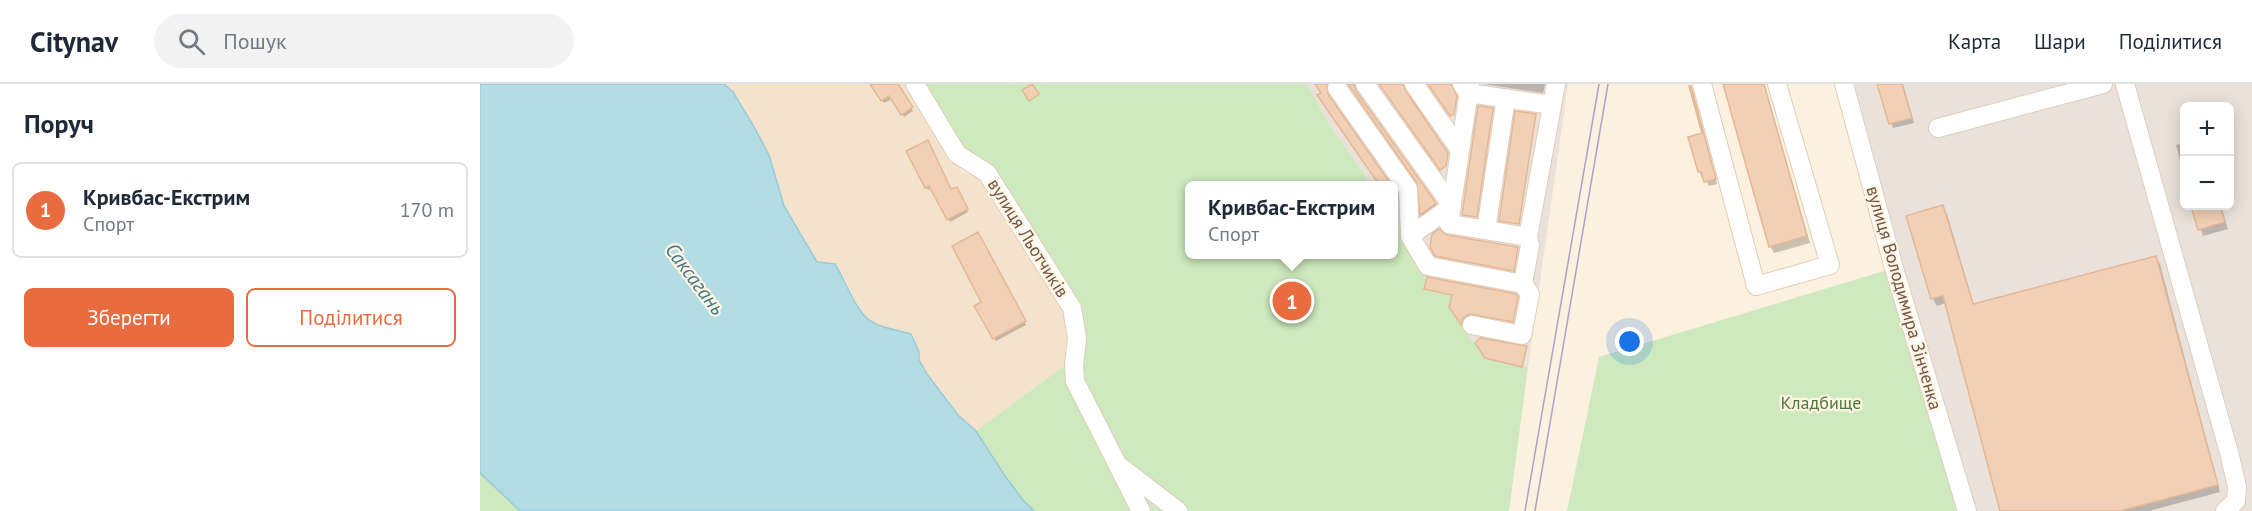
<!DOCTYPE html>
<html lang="uk">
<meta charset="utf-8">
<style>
body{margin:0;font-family:"PT Sans",sans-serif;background:#f2f2f3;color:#1f2937}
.controls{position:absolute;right:18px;top:18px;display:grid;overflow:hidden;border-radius:9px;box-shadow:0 3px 15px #0003}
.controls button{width:54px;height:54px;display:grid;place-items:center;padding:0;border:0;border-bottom:2px solid #e0e1e3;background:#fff;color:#1f2937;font:30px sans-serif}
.you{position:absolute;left:1150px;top:258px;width:21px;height:21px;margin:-15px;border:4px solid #fff;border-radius:50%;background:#1a73e8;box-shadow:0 0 0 9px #1a73e833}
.badge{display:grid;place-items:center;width:39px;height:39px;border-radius:50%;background:#e96c40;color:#fff;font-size:20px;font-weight:700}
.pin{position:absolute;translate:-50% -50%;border:3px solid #fff;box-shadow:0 2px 6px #0006}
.popup{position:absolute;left:705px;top:97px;width:213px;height:78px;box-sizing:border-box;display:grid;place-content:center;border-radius:9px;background:#fff;filter:drop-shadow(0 2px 4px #0005);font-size:20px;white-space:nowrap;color:#747a83}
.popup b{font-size:22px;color:#1f2937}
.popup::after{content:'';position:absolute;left:50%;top:100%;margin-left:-12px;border:12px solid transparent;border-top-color:#fff}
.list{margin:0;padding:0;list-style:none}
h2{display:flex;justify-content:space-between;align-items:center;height:78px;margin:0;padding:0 24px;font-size:26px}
h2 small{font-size:20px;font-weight:400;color:#747a83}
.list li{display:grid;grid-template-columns:39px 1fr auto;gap:18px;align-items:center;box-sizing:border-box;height:96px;margin:0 12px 12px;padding:0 12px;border:2px solid #e0e1e3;border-radius:9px}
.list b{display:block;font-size:22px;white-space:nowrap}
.list p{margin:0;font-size:20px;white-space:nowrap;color:#747a83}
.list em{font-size:20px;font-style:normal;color:#747a83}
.actions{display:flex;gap:12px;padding:18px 24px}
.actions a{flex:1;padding:14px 0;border:2px solid #e96c40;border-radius:9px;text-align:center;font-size:21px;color:#e96c40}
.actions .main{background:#e96c40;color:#fff}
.icon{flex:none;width:33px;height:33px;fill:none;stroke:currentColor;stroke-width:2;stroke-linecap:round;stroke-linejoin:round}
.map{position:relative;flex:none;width:1772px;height:427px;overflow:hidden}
header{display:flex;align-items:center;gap:36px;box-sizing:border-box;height:84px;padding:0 30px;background:#fff;border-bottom:2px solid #e0e1e3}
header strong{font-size:28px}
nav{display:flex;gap:33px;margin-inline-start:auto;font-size:21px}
.search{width:420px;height:54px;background:#f2f2f3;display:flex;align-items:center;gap:15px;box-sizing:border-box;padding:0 21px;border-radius:33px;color:#747a83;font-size:22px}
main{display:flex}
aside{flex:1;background:#fff}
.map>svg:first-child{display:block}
.residential{fill:#f4e3cc}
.industrial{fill:#eae2da;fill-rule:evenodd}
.green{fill:#cde9bd}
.water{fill:#b3dce5;stroke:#99cbd7;stroke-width:1.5}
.shadow{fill:#0003}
.building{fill:#f2d0b5;stroke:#e4b795;stroke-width:1.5}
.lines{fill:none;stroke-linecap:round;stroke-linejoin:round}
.minor-casing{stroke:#e0cdba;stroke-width:20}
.minor{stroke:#fff;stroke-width:18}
.tram{stroke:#b49ec4;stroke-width:1.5}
.labels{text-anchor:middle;stroke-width:4.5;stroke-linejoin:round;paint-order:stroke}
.street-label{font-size:18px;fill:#725746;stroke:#fff5e4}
.park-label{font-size:18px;fill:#4d783e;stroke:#fff5e4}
.water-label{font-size:20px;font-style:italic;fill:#407885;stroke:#fff5e4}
</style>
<header>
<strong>Citynav</strong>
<div class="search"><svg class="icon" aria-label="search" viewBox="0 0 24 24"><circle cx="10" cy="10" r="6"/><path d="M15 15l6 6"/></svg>Пошук</div>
<nav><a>Карта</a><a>Шари</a><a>Поділитися</a></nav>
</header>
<main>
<aside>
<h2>Поруч<small></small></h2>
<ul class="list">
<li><span class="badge">1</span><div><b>Кривбас-Екстрим</b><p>Спорт</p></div><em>170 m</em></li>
</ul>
<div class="actions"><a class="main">Зберегти</a><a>Поділитися</a></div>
</aside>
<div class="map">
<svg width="1772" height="427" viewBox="0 0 1772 427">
<rect width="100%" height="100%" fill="#fcf1de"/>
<path class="residential" d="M244,0H429L482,88L500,92L587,228L591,253L588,279L496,347L478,331L447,290L439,276V268L431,250L392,239L381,230L365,195L355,181L337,178L304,122L289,71L253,8Z"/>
<path class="industrial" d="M827,0H1088L1048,283L1005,274L969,223L944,205L927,161L914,138V101H892L851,43Z
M1366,0H1772V427H1488ZM1704,22H1750V122H1704Z"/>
<path class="green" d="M443,0H827L851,43L892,101H710V170H914V138L947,191L944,205L972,211L969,223L1005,274L1048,283L1029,427H554C530,404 516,374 496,347L588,279L605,251L480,65Z
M1414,184L1487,427H1087L1119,273Z
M0,389L40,427H0Z"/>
<path class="water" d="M0,0H244L253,8L273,41L289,71L304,122L337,178L355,180C366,197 377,232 394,239C405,245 418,246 431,250L439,268V276L447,290L478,331L496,347L525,392L543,416L554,427H40L0,389Z"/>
<path class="shadow" d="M397,0H416L433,27L424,33L412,15L404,19L393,2Z
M1003,0H1065L1063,9Z
M1244,0H1284L1330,159L1294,169L1290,162Z
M1399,0H1423L1434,39L1413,44Z
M1211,5L1213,8L1237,100L1229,102L1224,92L1222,93L1219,88L1224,50Z
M881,16L956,121L942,131L939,98Z
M1704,59V91L1696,61Z
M428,68L471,107L476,105L488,128L470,138L452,104L448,106Z
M914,107L917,117L914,119Z
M1713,122H1741L1748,145L1723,152Z
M1463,123L1467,130L1494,221L1676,173L1680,180L1740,408L1669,427H1522L1466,219L1457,222L1453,215L1428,133Z
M498,150L546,241L516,257L496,222L503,218Z
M967,153L1037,164L1034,187L957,173L951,163Z
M946,204L1036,212L1038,215L1033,238L990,231L983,235L982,240L971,223L973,211Z"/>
<path class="building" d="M390,0H418L433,23L421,31L409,12L401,17Z
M552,0L559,10L549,17L542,6Z
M835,0H847L848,10L912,102H900L837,11L841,9Z
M868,0H874L876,7L956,119L940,131L937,99Z
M899,0H923L925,6L968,69L966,82L960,86Z
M948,0H971L977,12L974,30L970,32Z
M1243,0H1284L1327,152L1289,163Z
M1397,0H1422L1432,34L1409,40Z
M1209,2H1211L1236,95L1224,98L1221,88H1218L1208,53L1222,49Z
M998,22L1013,24L997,133L982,131Z
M1035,27L1056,30L1039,140L1019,137Z
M448,56L471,105L477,103L488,125L467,136L449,102L445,104L426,67Z
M1463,121L1493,220L1676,172L1738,401L1640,427H1520L1463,212L1451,215L1426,132Z
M1711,122H1740L1745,138L1718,146Z
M959,145L967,151L1038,163L1034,187L955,172L950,163L952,150Z
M498,148L546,237L513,255L494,222L501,218L472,162Z
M947,193L1036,210L1038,213L1033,238L989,230L983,234L981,241L969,223L972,211L944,205Z
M1000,254L1047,262L1042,283L1005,274L995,259Z"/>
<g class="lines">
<g class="minor-casing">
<path id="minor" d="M435,0L477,70L507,89L592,224L597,254L594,281L595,297L661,427
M885,0L972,122L930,152L948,182L1043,200
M934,0L980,66
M982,0L988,9L1072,21
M990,0L969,140L1048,153L1076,0
M1222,0L1276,202L1350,181L1297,0
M1364,0L1414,184L1487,427
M1645,0L1750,372L1757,403L1756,417L1745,427
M857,4L928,105L930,152
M1458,44L1623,0
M1006,146L1026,14
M992,241L1042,251L1050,210L1043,200L1050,161L1048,153
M641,383L698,427"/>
</g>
<use href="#minor" class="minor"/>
<path class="tram" d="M1045,427L1119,0
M1055,427L1128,0"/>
</g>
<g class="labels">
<g class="street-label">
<text transform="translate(548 154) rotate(58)" y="6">вулиця Льотчиків</text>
<text transform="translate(1424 214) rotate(74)" y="6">вулиця Володимира Зінченка</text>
</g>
<g class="park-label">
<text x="1341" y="325">Кладбище</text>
</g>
<g class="water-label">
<text transform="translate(215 195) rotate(53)" y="7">Саксагань</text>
</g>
</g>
</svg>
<div class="controls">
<button>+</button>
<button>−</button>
</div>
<div class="you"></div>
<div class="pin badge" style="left:812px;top:217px">1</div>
<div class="popup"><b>Кривбас-Екстрим</b>Спорт</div>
</div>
</main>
